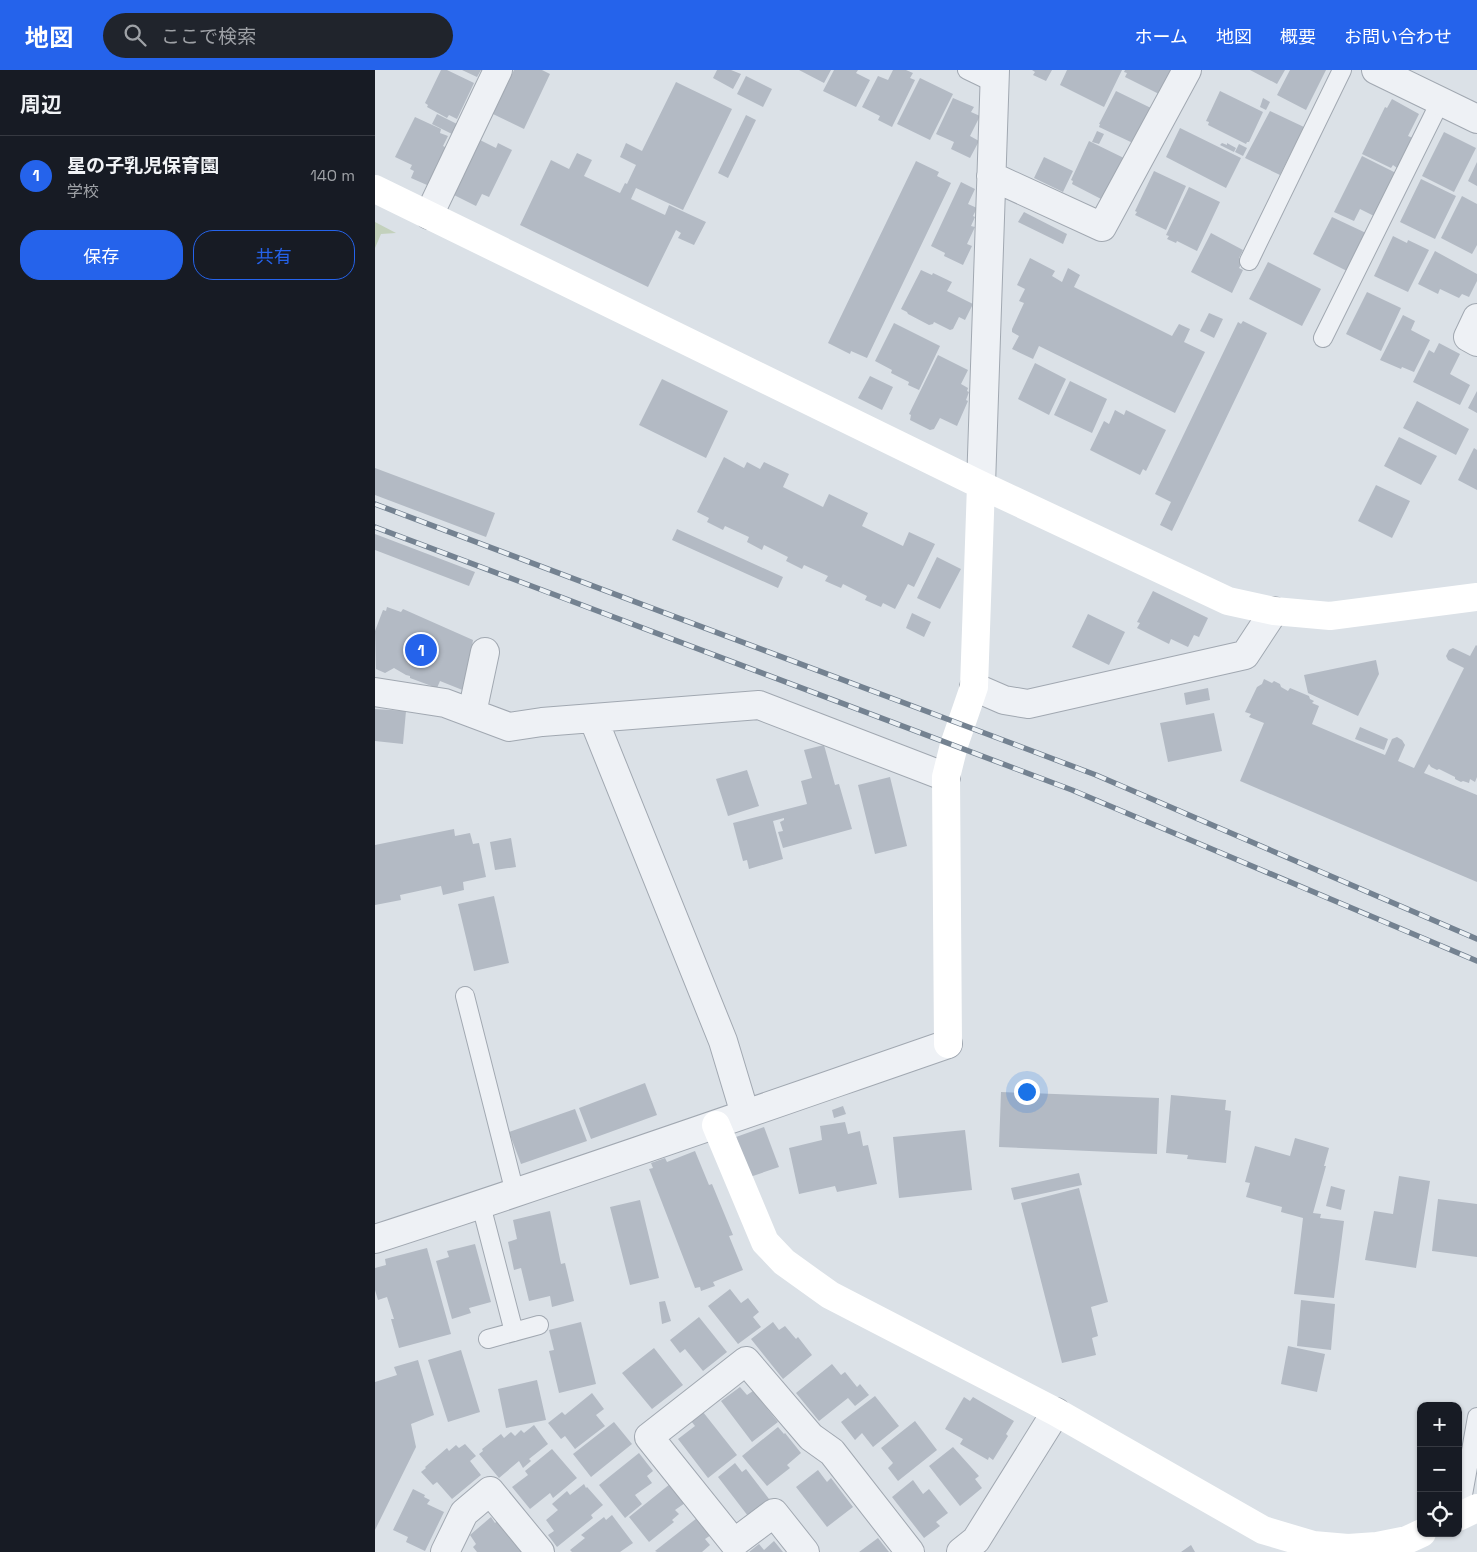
<!DOCTYPE html>
<html lang="ja">
<meta charset="utf-8">
<style>
body{margin:0;font-family:"Space Grotesk","Noto Sans JP",sans-serif;background:#20242c;color:#f1f3f6}
.controls{position:absolute;right:15px;bottom:15px;display:grid;overflow:hidden;border-radius:10px;box-shadow:0 1px 4px #0004}
.controls button{width:45px;height:45px;display:grid;place-items:center;padding:0;border:0;border-bottom:1px solid #363941;background:#171b24;color:#f1f3f6;font:25px sans-serif}
.you{position:absolute;left:651px;top:1021px;width:18px;height:18px;margin:-12px;border:4px solid #fff;border-radius:50%;background:#1a73e8;box-shadow:0 0 0 8px #1a73e833}
.badge{display:grid;place-items:center;width:32px;height:32px;border-radius:50%;background:#2563eb;color:#fff;font-size:16px;font-weight:700}
.pin{position:absolute;translate:-50% -50%;border:2px solid #fff;box-shadow:0 1px 5px #0006}
.list{margin:0;padding:0;list-style:none}
h2{display:flex;justify-content:space-between;align-items:center;height:65px;margin:0;padding:0 20px;font-size:21px}
h2 small{font-size:16px;font-weight:400;color:#9ea1a6}
.list li{display:grid;grid-template-columns:32px 1fr auto;gap:15px;align-items:center;box-sizing:border-box;height:80px;padding:0 20px;border-top:1px solid #363941}
.list b{display:block;font-size:19px;white-space:nowrap}
.list p{margin:0;font-size:16px;white-space:nowrap;color:#9ea1a6}
.list em{font-size:16px;font-style:normal;color:#9ea1a6}
.actions{display:flex;gap:10px;padding:15px 20px}
.actions a{flex:1;padding:11px 0;border:1px solid #2563eb;border-radius:20px;text-align:center;font-size:18px;color:#2563eb}
.actions .main{background:#2563eb;color:#fff}
.icon{flex:none;width:28px;height:28px;fill:none;stroke:currentColor;stroke-width:2;stroke-linecap:round;stroke-linejoin:round}
.map{position:relative;flex:none;width:1102px;height:1482px;overflow:hidden}
header{display:flex;align-items:center;gap:30px;box-sizing:border-box;height:70px;padding:0 25px;background:#2563eb;color:#fff}
header strong{font-size:24px}
nav{display:flex;gap:28px;margin-inline-start:auto;font-size:18px}
.search{width:350px;height:45px;background:#20242c;display:flex;align-items:center;gap:12px;box-sizing:border-box;padding:0 18px;border-radius:28px;color:#9ea1a6;font-size:19px}
main{display:flex}
aside{flex:1;background:#171b24}
.map>svg:first-child{display:block}
.green{fill:#c3d1bc}
.building{fill:#b3bac4}
.lines{fill:none;stroke-linecap:round;stroke-linejoin:round}
.lane-casing{stroke:#a1a8b1;stroke-width:20}
.street-casing{stroke:#a1a8b1;stroke-width:30}
.lane{stroke:#eef1f5;stroke-width:18}
.street{stroke:#eef1f5;stroke-width:28}
.secondary{stroke:#fff;stroke-width:28}
.rail-casing{stroke:#748291;stroke-width:5.5}
.rail{stroke:#ebf0f4;stroke-width:4;stroke-dasharray:11;stroke-linecap:butt}
</style>
<header>
<strong>地図</strong>
<div class="search"><svg class="icon" aria-label="search" viewBox="0 0 24 24"><circle cx="10" cy="10" r="6"/><path d="M15 15l6 6"/></svg>ここで検索</div>
<nav><a>ホーム</a><a>地図</a><a>概要</a><a>お問い合わせ</a></nav>
</header>
<main>
<aside>
<h2>周辺<small></small></h2>
<ul class="list">
<li><span class="badge">1</span><div><b>星の子乳児保育園</b><p>学校</p></div><em>140 m</em></li>
</ul>
<div class="actions"><a class="main">保存</a><a>共有</a></div>
</aside>
<div class="map">
<svg width="1102" height="1482" viewBox="0 0 1102 1482">
<rect width="100%" height="100%" fill="#dbe1e7"/>
<path class="green" d="M0,152L21,163L6,164L0,178Z"/>
<path class="building" d="M66,0H72L99,13L82,49L74,45L72,48L52,37L53,35L50,33Z
M87,0H106L102,7Z
M139,0H167L175,4L149,59L118,44Z
M342,0H356L366,4L358,19L338,8Z
M424,0H456L449,13Z
M459,0H483L481,3L495,10L481,37L448,21Z
M518,0H531L538,3L535,8L540,10L517,57L503,50L505,46L487,37L503,6L513,10Z
M657,0H677L671,11L658,5L660,2Z
M692,0H747L729,37L685,15Z
M750,0H799L784,24L750,7L752,3L749,2Z
M875,0H910L902,14Z
M915,0H951L931,40L902,25Z
M371,6L397,19L388,37L362,24Z
M545,8L578,24L555,70L522,54Z
M301,12L357,39L308,140L261,118L256,129L290,145L294,135L331,152L319,175L303,168L306,163L301,160L273,217L145,155L176,90L194,99L202,83L217,90L209,106L245,123L250,113L252,114L261,95L245,87L251,73L267,81Z
M741,21L778,39L760,74L724,57L725,54H724Z
M845,21L888,42L874,72H872L871,74L833,55L834,52L831,51Z
M578,28L599,37L596,42L605,46L595,66L604,71L595,88L576,79L579,72L561,64Z
M888,28L895,32L891,40L885,37Z
M1017,29L1044,44L1033,66L1038,68L1022,98L1018,95L1016,98L987,84L1010,37L1012,38Z
M895,41L929,57L905,105L870,88Z
M62,44L84,55L79,65L57,54Z
M371,45L381,50L353,108L343,103Z
M40,47L66,59L65,63L73,66L68,76L72,78L55,113L52,115L36,108L39,101L35,99L37,95L20,87Z
M805,58L866,88L851,118L791,87Z
M722,61L729,64L724,74L717,72Z
M1069,62L1101,78L1079,122L1047,106Z
M105,70L121,78L123,73L137,80L114,127L107,124L101,136L79,125Z
M714,71L753,90L730,131L697,114L698,111L696,110Z
M847,73L852,75V73L861,78L859,82L845,75Z
M864,74L872,78L868,86L860,82Z
M987,86L1021,103L999,146L985,139L979,151L959,142Z
M669,87L698,101L688,122L659,108Z
M541,91L564,102L562,106L576,113L492,288L476,281L475,284L453,273Z
M1102,92V116L1093,111Z
M779,101L811,116L791,160L760,145L762,142L760,141Z
M1046,109L1081,126L1060,169L1025,152Z
M586,112L600,119L593,134L602,138L598,146L600,147L596,156L600,157L592,174L597,176L588,195L569,186L570,183L556,176Z
M814,117L845,132L822,181L802,171L801,173L792,169L794,166L791,165Z
M1087,126L1102,134V175L1097,184L1066,168Z
M649,142L692,164L688,174L643,152Z
M957,147L991,163L972,201L938,184Z
M836,163L868,180L864,188L868,191L864,198L868,200L857,223L816,202Z
M1018,166L1032,173L1033,170L1054,180L1033,222L999,206Z
M1060,181L1102,204V211L1094,227L1087,224L1084,228L1065,219L1063,224L1043,214Z
M655,188L680,201L677,206L687,212L693,198L705,205L699,217L797,266L804,254L815,259L809,272L830,282L800,343L664,276L658,289L637,279L644,266L637,262V259L649,233L644,231L650,219L642,215Z
M893,192L946,219L927,256L874,229Z
M546,200L557,205L558,203L577,212L572,221L598,234L590,250L584,247L578,259L575,260L559,252L558,254L554,255L533,244L532,242L526,239Z
M992,222L1026,238L1006,281L971,264Z
M834,243L848,249L839,268L825,261Z
M1028,245L1040,251L1036,260L1055,270L1039,302L1027,297L1026,299L1005,290Z
M868,251L892,263L797,461L785,455L796,432L780,424L863,252L866,254Z
M519,253L565,276L544,320L533,315L534,312L516,303L517,300L500,291Z
M1064,273L1085,284L1075,304L1095,315L1085,335L1038,312L1054,280L1059,283Z
M563,285L593,300L586,314L593,318L592,321L594,322L591,330L593,331L582,356L565,348L559,359L555,360L535,350L536,345L534,344Z
M660,293L691,309L674,345L643,329Z
M495,306L518,317L507,340L483,328Z
M287,309L353,341L331,388L264,355Z
M695,311L732,329L717,363L679,345Z
M1102,321V343L1093,338Z
M1042,331L1094,359L1081,385L1028,358Z
M740,340L749,345L751,340L791,360L771,401L768,399L765,405L715,380L729,351L734,354Z
M1024,367L1062,386L1046,415L1009,396Z
M1099,378L1102,380V420L1083,410Z
M349,387L369,398L372,392L385,399L389,392L414,404L408,417L448,437L454,424L493,443L487,456L528,476L534,462L560,474L539,517L533,514L520,539L508,533L506,537L490,530L492,526L468,514L466,518L450,511L453,506L429,495L427,499L411,491L413,487L389,475L387,480L372,472L374,467L350,456L348,460L332,452L334,448L322,442Z
M0,398L120,443L111,467L0,425Z
M1001,415L1035,431L1017,468L983,451Z
M302,459L408,507L403,518L297,470Z
M0,464L100,502L94,516L0,480Z
M562,487L586,499L565,539L542,528Z
M778,521L833,548L824,567L819,565L813,577L796,569L794,574L762,558L765,553L762,552Z
M12,537L26,542L28,539L98,570L90,621L65,611L62,618L35,608V606L31,605L19,598L10,603L1,599L0,561L8,540L11,541Z
M537,543L556,552L549,567L531,558Z
M713,544L750,562L734,595L697,577Z
M1101,575L1102,576V707L1100,712L1095,709L1094,713L1088,711L1086,712L1080,709V707L1064,699L1062,700L1056,697L1054,694L1049,703L1102,725V812L865,711L889,653L874,647L876,644L870,642L882,617L887,614L889,609L897,613L899,611L905,614L906,617L913,621L915,618L934,626L935,629L939,631L937,633L944,636L937,654L1010,685L1017,669L1022,667L1027,670L1030,675L1023,691L1039,698L1089,598L1073,590L1071,586L1074,580L1078,578L1095,586Z
M1001,590L1004,604L983,646L933,623L929,605Z
M833,618L835,630L811,635L809,623Z
M0,639L31,641L28,674L0,671Z
M839,643L847,681L793,692L785,653Z
M985,657L1013,669L1009,680L980,669Z
M449,675L460,715L464,714L477,759L408,778L403,762L408,761L405,752L409,750V748L398,751L408,789L374,799L372,790L368,791L358,753L432,734L426,711L437,708L429,680Z
M372,700L384,736L353,746L341,709Z
M515,707L532,776L500,784L483,715Z
M79,759L80,766L95,763L98,774L104,773L111,807L88,812L89,820L68,825L66,816L25,825L26,830L0,835V775Z
M136,768L141,797L120,800L115,772Z
M119,826L134,893L99,901L83,834Z
M270,1013L282,1045L216,1069L204,1038Z
M626,1022L784,1028L782,1084L624,1077Z
M796,1025L851,1030L850,1040L856,1041L851,1093L812,1089L813,1085L791,1083Z
M468,1036L471,1044L459,1048L457,1040Z
M200,1039L212,1071L146,1094L134,1062Z
M470,1052L473,1064L485,1061L488,1076L493,1075L502,1114L462,1122L460,1116L424,1124L414,1078L447,1070L445,1056Z
M389,1057L404,1097L375,1107L361,1067Z
M590,1060L597,1120L524,1128L518,1067Z
M920,1068L954,1078L949,1096H951L938,1143L946,1144L945,1148L969,1151L959,1228L919,1224L928,1148L906,1142L907,1137L871,1127L875,1113L870,1112L880,1076L915,1086Z
M320,1081L334,1115L337,1114L358,1165L354,1166L368,1200L338,1212L340,1216L326,1221L325,1217L320,1218L274,1099L278,1098L276,1093L290,1088L292,1092Z
M704,1103L707,1115L639,1130L636,1118Z
M1024,1106L1055,1111L1041,1198L990,1190L999,1141L1018,1144Z
M956,1116L970,1120L966,1140L951,1136Z
M704,1118L733,1232L716,1237L723,1266L717,1268L721,1285L687,1293L646,1133Z
M1063,1129L1102,1134V1187L1057,1181Z
M265,1130L284,1208L255,1215L235,1137Z
M175,1141L186,1194L190,1193L199,1231L177,1237L175,1226L154,1231L146,1198L139,1200L133,1172L142,1169L138,1150Z
M100,1174L116,1232L94,1238L96,1243L77,1249L61,1191L74,1187L72,1181Z
M52,1178L76,1264L24,1278L16,1249H19L12,1227L3,1230L0,1220V1198L11,1195L10,1189Z
M355,1219L366,1233L373,1228L384,1242L378,1247L386,1257L363,1274L333,1236Z
M926,1230L960,1234L956,1280L922,1276Z
M290,1231L296,1251L287,1254L284,1232Z
M324,1247L352,1282L328,1301L310,1279L305,1283L295,1270Z
M206,1252L221,1314L184,1323L174,1281L179,1280L174,1260Z
M398,1252L404,1260L410,1256L421,1269L423,1267L437,1285L408,1309L376,1269Z
M913,1276L950,1284L942,1322L906,1314Z
M279,1278L308,1315L277,1339L247,1303Z
M86,1280L105,1342L73,1352L53,1290Z
M43,1290L59,1345L36,1354L41,1377L0,1460V1312L22,1305L19,1297Z
M457,1294L466,1305L470,1302L482,1317L485,1314L494,1325L480,1336L473,1328L444,1351L421,1323Z
M162,1310L171,1350L131,1358L123,1319Z
M365,1317L372,1325L378,1321L403,1352L377,1372L346,1331Z
M217,1323L229,1339L221,1345L230,1356L200,1379L190,1366L186,1369L173,1353L187,1342L190,1345Z
M500,1326L524,1356L498,1377L487,1363L480,1370L466,1352Z
M589,1327L595,1331L598,1327L639,1351L631,1364L633,1366L618,1390L614,1387L613,1390L585,1374L588,1369L570,1359Z
M328,1342L362,1385L333,1408L303,1369L320,1356L316,1351Z
M540,1351L562,1380L523,1411L513,1398L518,1393L506,1378Z
M239,1352L257,1374L216,1407L198,1384Z
M159,1355L173,1374L154,1389L156,1391L148,1398L144,1391L124,1408L104,1384L108,1381L107,1379L126,1364L129,1368L136,1362L140,1366L146,1360L149,1363Z
M403,1357L409,1364L410,1363L426,1383L412,1395L415,1398L392,1416L367,1386Z
M90,1374L101,1386L95,1391L106,1405L77,1429L62,1412L58,1415L46,1402L51,1398L50,1397L72,1378L74,1381L81,1375L84,1378Z
M578,1377L604,1406L600,1409L607,1418L585,1436L554,1396Z
M177,1379L202,1408L178,1428L175,1423L155,1439L137,1417L153,1405L150,1401Z
M264,1383L278,1401L272,1406L277,1413L260,1425L267,1434L250,1448L224,1415Z
M360,1393L367,1402L371,1399L394,1429L373,1446L343,1407Z
M443,1400L452,1412L456,1408L478,1437L452,1457L421,1417Z
M538,1410L548,1424L554,1419L573,1443L561,1452L565,1456L549,1468L517,1427Z
M209,1414L211,1418L212,1417L228,1435L216,1445L218,1448L182,1477L173,1465L179,1461L171,1450L183,1440L177,1434L192,1421L195,1425Z
M295,1414L310,1433L300,1440L304,1444L297,1450L299,1452L274,1472L254,1447Z
M38,1419L50,1425L49,1427L55,1430L52,1434L69,1442L50,1481L31,1472L33,1467L18,1460Z
M237,1445L258,1473L245,1482H197L195,1480L210,1468L206,1465L229,1447L231,1450Z
M116,1447L120,1453L123,1450L147,1482H102L98,1477L101,1474L95,1465Z
M322,1448L336,1465L330,1469L335,1475L327,1482H282L280,1481Z
M503,1468L514,1482H484Z
M399,1471L408,1482H374L384,1474L389,1480Z
M816,1475L820,1482H806Z"/>
<g class="lines">
<g class="lane-casing">
<path id="lane" d="M592,0L619,13
M874,191L967,0
M948,268L1065,32
M90,926L140,1123
M106,1135L139,1262
M113,1269L164,1255
M1084,1447L1102,1347"/>
</g>
<g class="street-casing">
<path id="street" d="M1001,0L1102,49
M616,106L727,157L812,0
M54,145L123,0
M1102,248L1093,267L1102,272
M606,415L620,0
M599,617L629,630L653,634L870,585L899,541
M0,622L70,633L134,657L167,652L384,635L571,707
M97,643L110,582
M218,648L348,971L370,1044
M0,1169C192,1107 382,1040 573,974
M70,1482L89,1443L115,1421L165,1482
M430,1482L399,1443L359,1473L274,1367L371,1291L436,1367L457,1382L535,1482
M586,1482L601,1470L681,1342"/>
</g>
<use href="#lane" class="lane"/>
<use href="#street" class="street"/>
<path class="secondary" d="M0,119L606,415L853,531L899,541L955,546L1102,527
M573,974L571,707L579,675L599,617L606,415
M341,1055L390,1172L409,1192L455,1225L681,1342L888,1460L938,1475L973,1478L1002,1476L1032,1470L1047,1463
M1083,1447L1102,1438"/>
<g class="rail-casing">
<path id="rail" d="M0,434L721,705L1102,869
M0,457L697,720L1102,891"/>
</g>
<use href="#rail" class="rail"/>
</g>
</svg>
<div class="controls">
<button>+</button>
<button>−</button>
<button><svg class="icon" aria-label="locate" viewBox="0 0 24 24"><circle cx="12" cy="12" r="6"/><path d="M12 2v4M12 18v4M2 12h4M18 12h4"/></svg></button>
</div>
<div class="you"></div>
<div class="pin badge" style="left:46px;top:580px">1</div>
</div>
</main>
